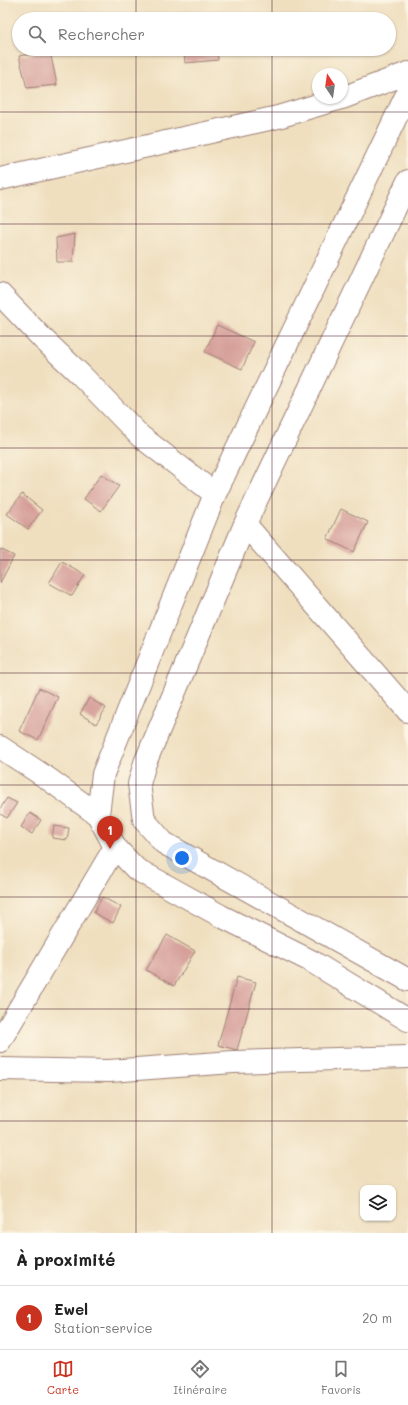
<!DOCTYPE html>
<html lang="fr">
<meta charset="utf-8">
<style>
body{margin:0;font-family:Mali,sans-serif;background:#f2f2f2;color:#222}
.controls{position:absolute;right:12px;bottom:12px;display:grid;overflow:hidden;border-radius:8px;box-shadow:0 1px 3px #0004}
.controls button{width:36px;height:36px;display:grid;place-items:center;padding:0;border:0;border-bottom:1px solid #e0e0e0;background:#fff;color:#222;font:20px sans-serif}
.compass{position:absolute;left:312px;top:68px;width:36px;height:36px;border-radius:50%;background:#fff;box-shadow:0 1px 3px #0004;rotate:347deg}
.you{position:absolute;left:182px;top:858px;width:14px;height:14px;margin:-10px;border:3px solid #fff;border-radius:50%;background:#1a73e8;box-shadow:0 0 0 6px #1a73e833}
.badge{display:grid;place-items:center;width:26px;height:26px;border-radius:50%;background:#c8321e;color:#fff;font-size:13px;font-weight:700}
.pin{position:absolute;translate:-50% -33px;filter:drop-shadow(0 1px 2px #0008)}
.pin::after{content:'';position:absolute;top:21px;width:14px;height:12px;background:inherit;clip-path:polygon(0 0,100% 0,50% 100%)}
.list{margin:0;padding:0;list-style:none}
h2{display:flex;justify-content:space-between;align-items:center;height:52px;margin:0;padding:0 16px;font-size:17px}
h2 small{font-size:13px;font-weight:400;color:#767676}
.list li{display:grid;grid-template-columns:26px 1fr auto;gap:12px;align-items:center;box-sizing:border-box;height:64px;padding:0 16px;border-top:1px solid #e0e0e0}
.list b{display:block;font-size:15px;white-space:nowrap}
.list p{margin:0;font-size:13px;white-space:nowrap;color:#767676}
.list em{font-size:13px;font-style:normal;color:#767676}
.icon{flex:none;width:22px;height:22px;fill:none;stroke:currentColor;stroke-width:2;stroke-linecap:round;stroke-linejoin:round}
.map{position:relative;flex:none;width:408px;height:1233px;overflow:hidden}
.search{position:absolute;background:#fff;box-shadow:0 1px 3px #0004;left:12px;right:12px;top:12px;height:44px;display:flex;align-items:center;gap:10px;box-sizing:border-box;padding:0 14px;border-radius:22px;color:#767676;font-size:15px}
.sheet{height:116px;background:#fff}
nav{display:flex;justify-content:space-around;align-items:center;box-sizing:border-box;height:56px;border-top:1px solid #e0e0e0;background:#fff;font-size:11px;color:#767676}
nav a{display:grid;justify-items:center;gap:2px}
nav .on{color:#c8321e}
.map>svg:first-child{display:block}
.building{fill:#d59d98}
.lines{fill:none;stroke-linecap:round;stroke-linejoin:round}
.minor-casing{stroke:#9c7f75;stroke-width:24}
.minor{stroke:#fff;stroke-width:22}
.grid{fill:none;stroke:#4a1f2b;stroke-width:1;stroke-opacity:0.55}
</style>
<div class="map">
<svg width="408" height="1233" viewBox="0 0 408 1233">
<rect width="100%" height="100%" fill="#fcf5e5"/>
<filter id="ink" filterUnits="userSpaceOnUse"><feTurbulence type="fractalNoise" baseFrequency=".025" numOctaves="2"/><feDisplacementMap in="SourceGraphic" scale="8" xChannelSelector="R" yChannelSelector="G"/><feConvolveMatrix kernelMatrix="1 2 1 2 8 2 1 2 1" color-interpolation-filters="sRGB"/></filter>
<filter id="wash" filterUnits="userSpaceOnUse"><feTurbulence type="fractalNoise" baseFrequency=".012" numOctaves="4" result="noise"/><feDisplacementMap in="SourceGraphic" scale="16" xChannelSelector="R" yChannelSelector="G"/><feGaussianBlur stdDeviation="0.9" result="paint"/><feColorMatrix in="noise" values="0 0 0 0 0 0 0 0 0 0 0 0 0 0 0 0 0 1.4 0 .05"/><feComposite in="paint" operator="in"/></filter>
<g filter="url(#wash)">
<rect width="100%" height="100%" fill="#efdfbf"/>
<g id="blocks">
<path class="building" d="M184,49H217L218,60L185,63Z
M50,51L57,85L27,88L19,56Z
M75,234L73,262H57L56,238Z
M217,325L254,342L242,369L205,352Z
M101,474L119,486L101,511L84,499Z
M22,494L42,510L28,529L7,514Z
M341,509L368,522L354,552L327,539Z
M0,549L14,556L0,583Z
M62,562L85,575L72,596L49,583Z
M39,688L58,697L38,740L19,731Z
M89,698L106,708L96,724L80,714Z
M7,798L17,803L7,818L0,814V809Z
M30,813L41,820L32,834L21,827Z
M54,826L69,828L67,840L52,838Z
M102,897L121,907L113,923L94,913Z
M167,935L195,951L174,986L146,970Z
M237,977L256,982L237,1050L218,1045Z"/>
</g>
</g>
<g filter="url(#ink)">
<use href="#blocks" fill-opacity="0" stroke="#9c7f75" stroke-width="1"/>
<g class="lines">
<g class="minor-casing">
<path id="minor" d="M408,92L215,494L103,774L98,815L115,847L136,869L221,916L311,961L408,1020
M342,98L408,73
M0,179L278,117L341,98
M408,181L245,524L145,763L139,784L144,820L164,843L408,980
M0,294L42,338L81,375L140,436L215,494
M245,524L408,711
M0,747L47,778L98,815
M0,1041L115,847
M0,1069L109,1071L233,1062L408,1057"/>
</g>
<use href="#minor" class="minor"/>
</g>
</g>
<path class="grid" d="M136,0V19M272,0V19M136,49V1233M272,49V1233M0,112H408M0,224H408M0,336H408M0,448H408M0,560H408M0,673H408M0,785H408M0,897H408M0,1009H408M0,1121H408"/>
</svg>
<div class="controls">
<button><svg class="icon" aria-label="layers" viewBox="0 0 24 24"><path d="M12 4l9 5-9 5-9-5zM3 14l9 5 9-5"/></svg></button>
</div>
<svg class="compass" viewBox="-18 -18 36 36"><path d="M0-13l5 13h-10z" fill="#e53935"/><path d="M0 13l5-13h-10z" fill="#767676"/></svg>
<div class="you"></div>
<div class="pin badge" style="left:110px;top:849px">1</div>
<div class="search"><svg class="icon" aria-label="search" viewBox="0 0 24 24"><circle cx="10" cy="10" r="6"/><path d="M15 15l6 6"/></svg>Rechercher</div>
</div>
<section class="sheet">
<h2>À proximité<small></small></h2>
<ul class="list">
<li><span class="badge">1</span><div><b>Ewel</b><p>Station-service</p></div><em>20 m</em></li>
</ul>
</section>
<nav>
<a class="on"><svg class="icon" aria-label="map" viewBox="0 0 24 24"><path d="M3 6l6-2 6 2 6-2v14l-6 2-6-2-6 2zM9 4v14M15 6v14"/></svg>Carte</a>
<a><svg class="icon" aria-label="directions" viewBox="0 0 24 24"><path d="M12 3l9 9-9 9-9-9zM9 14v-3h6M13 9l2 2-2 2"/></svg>Itinéraire</a>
<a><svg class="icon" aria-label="saved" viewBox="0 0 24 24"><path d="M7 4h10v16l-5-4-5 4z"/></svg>Favoris</a>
</nav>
